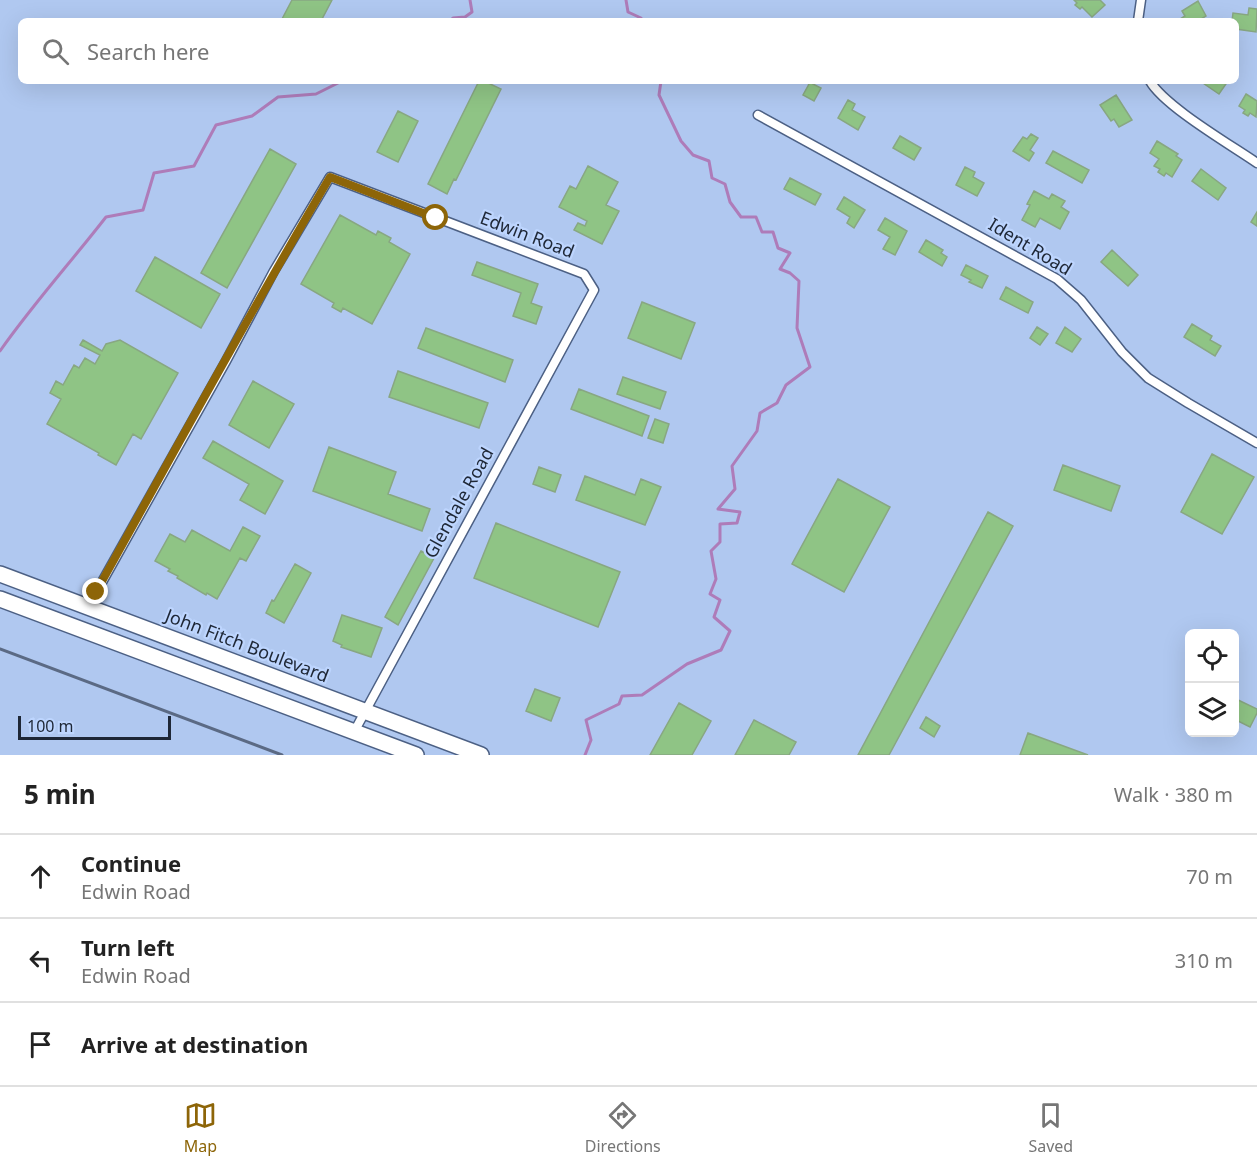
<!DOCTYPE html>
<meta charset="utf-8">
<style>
body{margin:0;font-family:"Noto Sans",sans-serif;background:#f6f6f6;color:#222}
.controls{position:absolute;right:18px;bottom:18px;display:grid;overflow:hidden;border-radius:9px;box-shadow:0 6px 24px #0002}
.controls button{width:54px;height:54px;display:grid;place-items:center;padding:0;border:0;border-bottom:2px solid #e0e0e0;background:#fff;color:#222;font:30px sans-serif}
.scale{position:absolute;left:18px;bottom:15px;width:153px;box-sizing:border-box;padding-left:6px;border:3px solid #1e2736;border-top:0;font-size:16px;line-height:21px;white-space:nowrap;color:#1e2736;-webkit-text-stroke:4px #bdd5fe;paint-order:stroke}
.stop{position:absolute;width:18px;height:18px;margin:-14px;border:4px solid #8d6508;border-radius:50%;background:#fff}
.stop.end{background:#8d6508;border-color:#fff;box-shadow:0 2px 6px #0008}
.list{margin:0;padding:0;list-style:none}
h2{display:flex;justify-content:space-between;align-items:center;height:78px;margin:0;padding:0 24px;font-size:26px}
h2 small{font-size:20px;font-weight:400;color:#767676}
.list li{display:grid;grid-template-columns:39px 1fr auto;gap:18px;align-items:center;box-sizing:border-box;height:84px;padding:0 24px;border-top:2px solid #e0e0e0}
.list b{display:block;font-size:22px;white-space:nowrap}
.list p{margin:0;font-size:20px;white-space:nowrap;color:#767676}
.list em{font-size:20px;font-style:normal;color:#767676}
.icon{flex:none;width:33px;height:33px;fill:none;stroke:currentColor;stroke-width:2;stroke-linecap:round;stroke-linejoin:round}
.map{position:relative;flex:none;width:1257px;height:755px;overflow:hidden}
.search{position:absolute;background:#fff;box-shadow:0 6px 24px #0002;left:18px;right:18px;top:18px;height:66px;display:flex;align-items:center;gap:15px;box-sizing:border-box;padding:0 21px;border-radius:9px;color:#767676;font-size:22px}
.sheet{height:330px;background:#fff}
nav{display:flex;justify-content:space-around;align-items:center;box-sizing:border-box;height:84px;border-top:2px solid #e0e0e0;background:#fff;font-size:16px;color:#767676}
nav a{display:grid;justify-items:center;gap:3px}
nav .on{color:#8d6508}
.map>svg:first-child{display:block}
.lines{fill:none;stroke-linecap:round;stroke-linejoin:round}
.stream{stroke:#ae7cb9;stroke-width:3}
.building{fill:#8fc485;stroke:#88a782;stroke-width:1.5}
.street-casing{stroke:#4c6084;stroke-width:11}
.highway-casing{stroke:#4c6084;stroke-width:18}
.street{stroke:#fff;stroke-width:8}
.highway{stroke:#fff;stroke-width:15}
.rail{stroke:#5b6a84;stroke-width:3}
.route{stroke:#8d6508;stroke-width:8}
.labels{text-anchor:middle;stroke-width:4.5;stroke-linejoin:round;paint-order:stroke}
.street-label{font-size:18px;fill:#1e2736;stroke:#bdd5fe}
</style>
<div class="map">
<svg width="1257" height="755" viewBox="0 0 1257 755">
<rect width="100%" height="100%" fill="#b0c8f0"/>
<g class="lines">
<path class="stream" d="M626,0L628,12L641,18L642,21
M450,21L453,18L465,17L472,12L470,0
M0,351C33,304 71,262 106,217L143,210L154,173L194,166L216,125L252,116L278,97L316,94L342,81
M585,755L591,740L586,720L619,704L622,696L642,695L687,664L721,650L730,631L714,617L720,600L710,594L716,579L711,551L720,542V524L737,523L740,512L718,509L735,489L732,466L757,431L760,413L777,403L786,385L810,367L797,328L799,281L790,273L780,269L790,253L778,248L773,232H762L756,217H741L730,202L725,184L712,178L709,161L693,155L681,141L659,95L661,81"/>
</g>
<path class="building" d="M292,0H332L321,21H281Z
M1074,0H1100L1105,5L1092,17L1082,7L1080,9L1075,5L1077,3Z
M1198,1L1206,16L1198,21H1177L1185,16L1182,11Z
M1249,8L1257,9L1256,32L1236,29V21H1232L1233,13L1248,15Z
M479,81H484L501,89L456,180L454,179L447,194L428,184Z
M804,81H814L813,84L821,88L814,101L803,95L809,84Z
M1200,81H1228L1219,94Z
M1246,94L1257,101L1256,117L1250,113L1248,116L1243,113L1245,110L1239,106Z
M1116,95L1132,120L1119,127L1114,119L1111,121L1100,105Z
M848,100L855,104L852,110L865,117L858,130L838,118Z
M398,111L418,121L398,162L377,152Z
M1031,134L1038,138L1030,150L1034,153L1029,161L1013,151L1023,137L1027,139Z
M900,136L921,148L914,160L893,148Z
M1157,141L1178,154L1176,156L1182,160L1172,177L1166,173L1164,176L1158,172L1160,169L1154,166L1159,159L1150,153Z
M270,149L296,164L227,288L201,273Z
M1053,151L1089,170L1082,183L1046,163Z
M588,166L618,182L606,205L619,211L602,244L574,230L578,223L585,226L587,221L559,207L570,186L576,189Z
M965,167L975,172L973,177L984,183L977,196L956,185Z
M1201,169L1226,188L1218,200L1192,181Z
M790,178L821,194L815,205L784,189Z
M1034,191L1049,199L1052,194L1065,201L1061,207L1069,212L1060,229L1040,218L1035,227L1022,220L1030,205L1027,204Z
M844,197L865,210L854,228L847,223L850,217L837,209Z
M1257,212V226L1251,222Z
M340,215L376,235L378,231L391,238L389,242L410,254L372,324L343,308L341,312L332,307L334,303L301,284Z
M885,218L907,231L895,255L883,249L890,237L878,230Z
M926,240L943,250L941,253L947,257L942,266L919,252Z
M1112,250L1138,275L1128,286L1101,262Z
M155,257L220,294L201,328L136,291Z
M477,262L538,284L531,303L542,307L536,324L513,316L521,293L472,275Z
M966,265L988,276L982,288L969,282L971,280L961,275Z
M1006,287L1033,302L1028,313L1000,299Z
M642,302L695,323L681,359L628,338Z
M1192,324L1212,336L1210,340L1221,346L1215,356L1184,337Z
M1037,327L1048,334L1040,345L1030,338Z
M1065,327L1081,339L1072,352L1056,343Z
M426,328L513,360L505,382L418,348Z
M83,340L102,351L106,344L120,340L178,373L141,439L133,434L116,465L98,455L99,453L47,424L61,399L50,393L56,381L63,385L74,365L79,368L85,358L95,364L100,355L80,345Z
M398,371L488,403L479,428L389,397Z
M623,377L666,392L660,409L617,394Z
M253,381L294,404L269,448L229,425Z
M579,389L649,416L642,436L571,409Z
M655,419L669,424L663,443L648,438Z
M213,441L283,481L265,514L240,500L249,484L203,458Z
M329,447L396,472L388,494L430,509L422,531L313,491Z
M1212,454L1254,477L1222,534L1181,512Z
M1063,465L1120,486L1111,511L1054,490Z
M539,467L561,475L555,492L533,484Z
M585,476L635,495L641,479L661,487L645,525L576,500Z
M838,479L890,507L844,592L792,564Z
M988,512L1013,526L889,755H858Z
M496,523L620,572L598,627L474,578Z
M243,527L260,536L246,561L240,558L217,599L207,593L206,595L177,578L178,576L168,571L170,569L155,561L170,534L185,542L192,530L230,551Z
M421,551L434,558L398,625L385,617Z
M295,564L311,573L284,623L266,613L272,600L274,601Z
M342,615L382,628L371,657L341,647L342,645L333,641Z
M535,689L560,698L551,721L526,711Z
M1234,698L1257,709V713L1250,727L1234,719Z
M679,703L711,721L692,755H650Z
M926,717L940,726L934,737L920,728Z
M754,720L796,742L789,755H735Z
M1028,733L1088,755H1020Z"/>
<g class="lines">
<g class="street-casing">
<path id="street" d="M1138,21L1141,0
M1150,81C1164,106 1231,145 1257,163
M758,115L1057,279L1081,300L1122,352L1148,378L1188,403L1257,443
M88,607L226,361L274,271L330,177L584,274L594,290L354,732"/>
</g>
<g class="highway-casing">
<path id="highway" d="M0,574L481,755
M0,599L416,755"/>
</g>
<use href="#street" class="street"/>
<use href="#highway" class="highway"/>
<path class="rail" d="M0,649L282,755"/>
</g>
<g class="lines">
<path class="route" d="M96,592C173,454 249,314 330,177L436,218"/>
</g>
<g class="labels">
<g class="street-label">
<text transform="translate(527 235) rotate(21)" y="6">Edwin Road</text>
<text transform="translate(1030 247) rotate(31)" y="6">Ident Road</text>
<text transform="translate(459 503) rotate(-61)" y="6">Glendale Road</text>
<text transform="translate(247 646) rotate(21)" y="6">John Fitch Boulevard</text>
</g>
</g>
</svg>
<div class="controls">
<button><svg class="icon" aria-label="locate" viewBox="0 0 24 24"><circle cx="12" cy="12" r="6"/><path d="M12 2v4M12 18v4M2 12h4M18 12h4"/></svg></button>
<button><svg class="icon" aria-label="layers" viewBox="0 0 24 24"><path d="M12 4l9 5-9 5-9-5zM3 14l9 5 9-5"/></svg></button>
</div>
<div class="scale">100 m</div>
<div class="stop" style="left:436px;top:218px"></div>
<div class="stop end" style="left:96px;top:592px"></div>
<div class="search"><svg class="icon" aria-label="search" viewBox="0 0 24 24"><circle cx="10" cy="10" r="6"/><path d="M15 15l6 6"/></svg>Search here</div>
</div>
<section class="sheet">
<h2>5 min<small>Walk · 380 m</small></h2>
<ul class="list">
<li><svg class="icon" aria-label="ahead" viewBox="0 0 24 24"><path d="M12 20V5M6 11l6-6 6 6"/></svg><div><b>Continue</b><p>Edwin Road</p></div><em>70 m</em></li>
<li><svg class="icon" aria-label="left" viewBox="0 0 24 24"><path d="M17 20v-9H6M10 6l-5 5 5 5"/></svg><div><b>Turn left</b><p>Edwin Road</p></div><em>310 m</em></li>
<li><svg class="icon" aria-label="arrive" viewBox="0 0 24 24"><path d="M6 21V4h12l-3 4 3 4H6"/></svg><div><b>Arrive at destination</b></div></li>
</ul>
</section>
<nav>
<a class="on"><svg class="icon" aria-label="map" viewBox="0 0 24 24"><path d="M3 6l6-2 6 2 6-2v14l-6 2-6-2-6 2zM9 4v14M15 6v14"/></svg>Map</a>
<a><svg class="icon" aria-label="directions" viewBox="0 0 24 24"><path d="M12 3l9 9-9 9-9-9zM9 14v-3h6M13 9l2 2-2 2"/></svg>Directions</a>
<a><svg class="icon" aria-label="saved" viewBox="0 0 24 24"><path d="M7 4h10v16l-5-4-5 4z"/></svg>Saved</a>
</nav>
